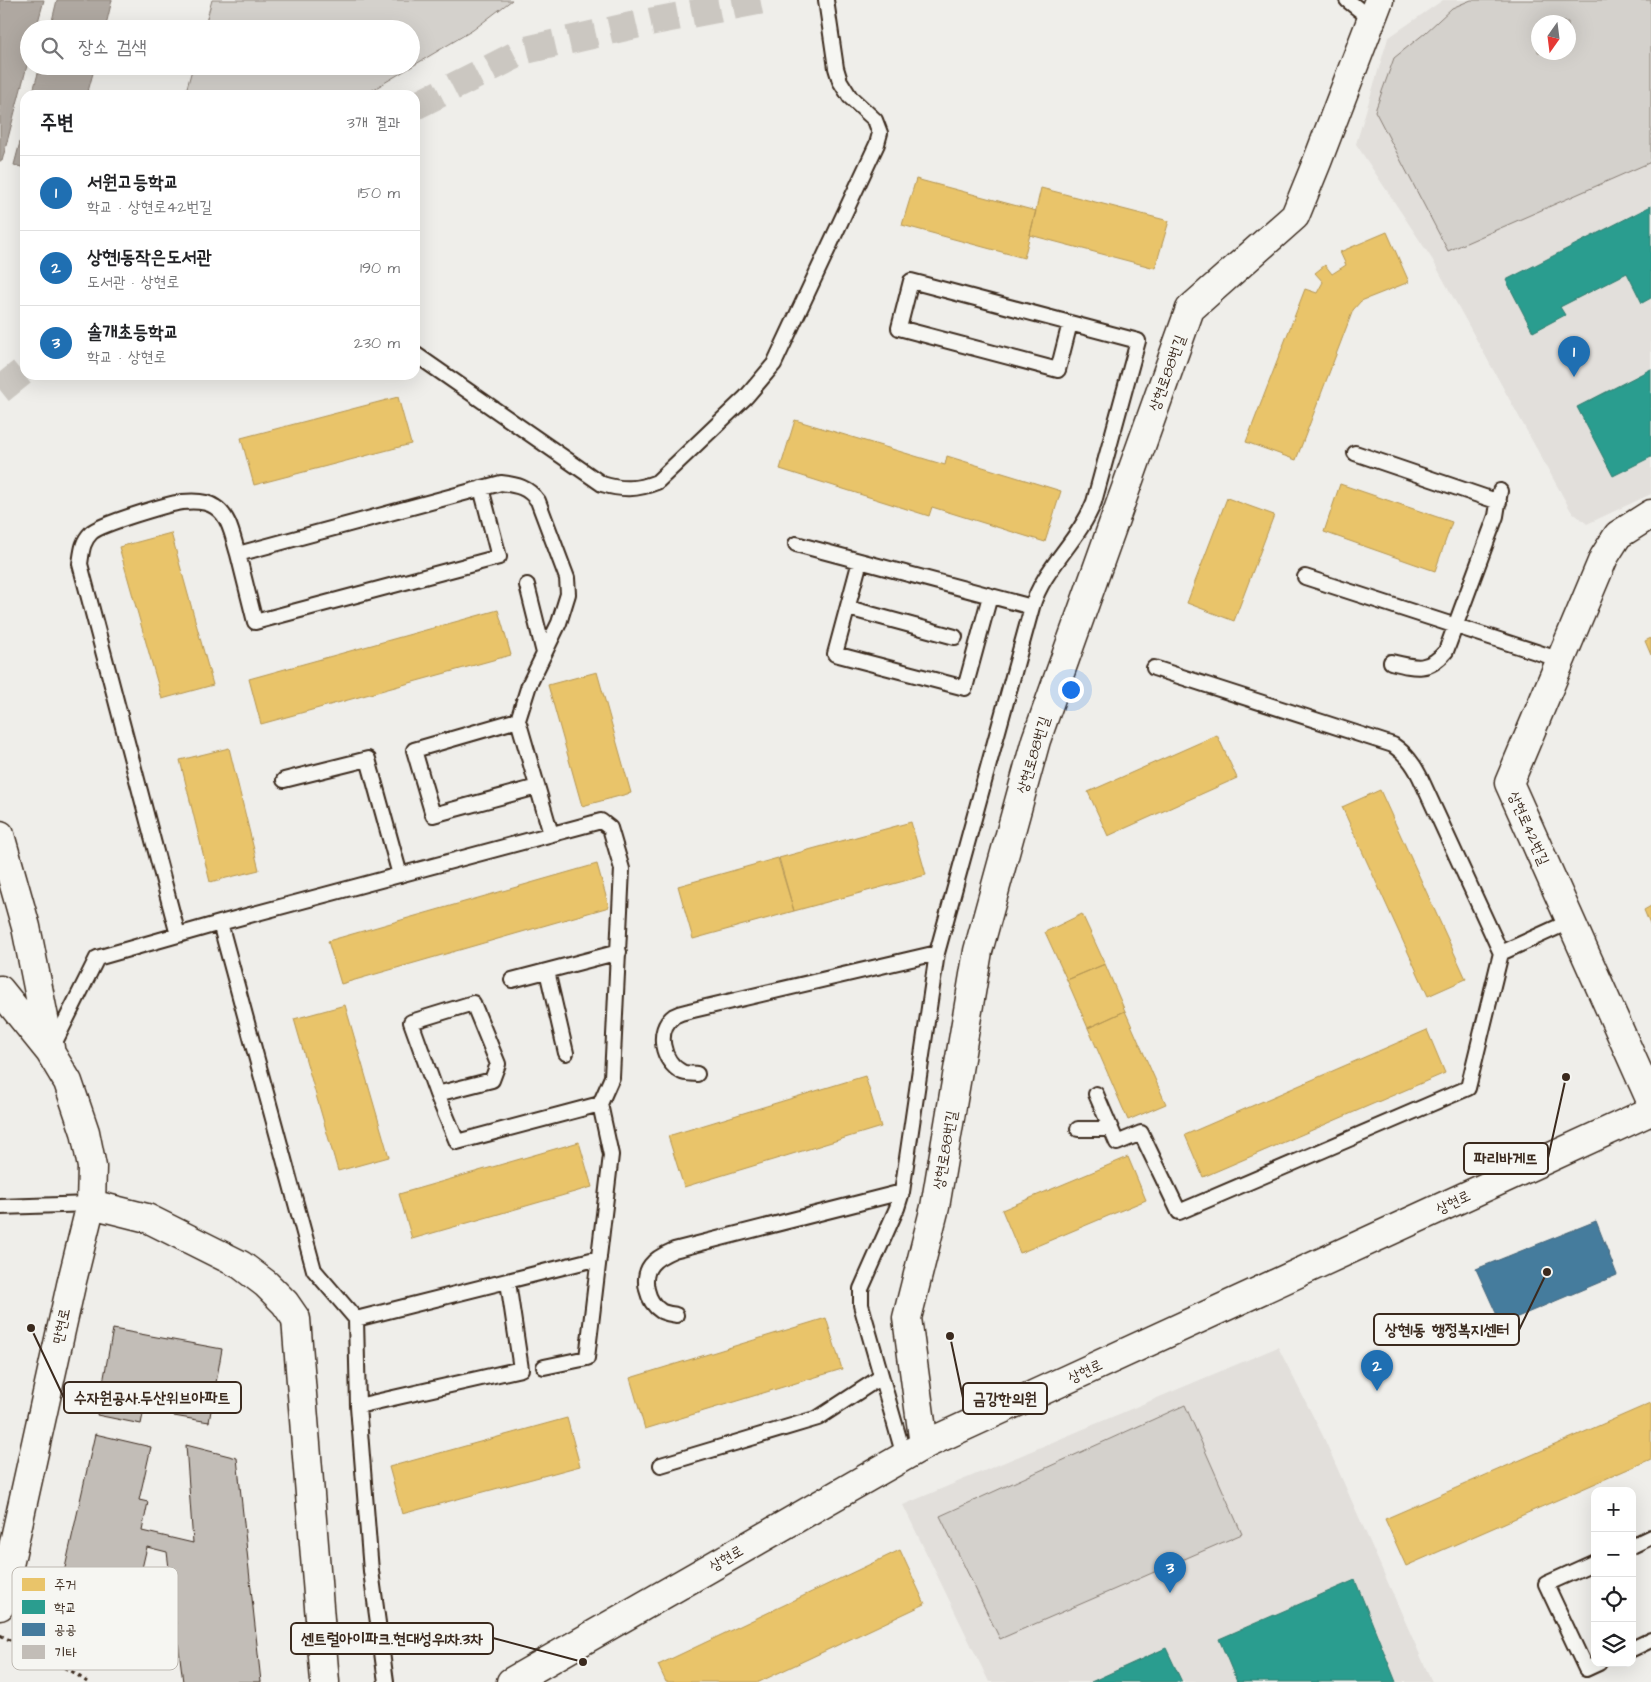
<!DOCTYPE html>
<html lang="ko">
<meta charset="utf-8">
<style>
body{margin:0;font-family:"Architects Daughter","Poor Story",sans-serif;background:#f6f6f6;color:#202124}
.controls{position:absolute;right:15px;bottom:15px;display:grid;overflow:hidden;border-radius:10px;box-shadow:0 5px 20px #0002}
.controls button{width:45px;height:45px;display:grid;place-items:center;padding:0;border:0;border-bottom:1px solid #e0e0e0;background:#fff;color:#202124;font:25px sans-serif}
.compass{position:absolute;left:1531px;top:15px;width:45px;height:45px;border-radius:50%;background:#fff;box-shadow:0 5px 20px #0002;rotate:194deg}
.you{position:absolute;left:1070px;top:689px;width:18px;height:18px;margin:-12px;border:4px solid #fff;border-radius:50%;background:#1a73e8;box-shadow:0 0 0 8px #1a73e833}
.badge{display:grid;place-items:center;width:32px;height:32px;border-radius:50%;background:#1f6fb2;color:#fff;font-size:16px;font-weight:700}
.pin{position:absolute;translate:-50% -41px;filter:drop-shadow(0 1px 2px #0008)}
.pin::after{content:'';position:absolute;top:26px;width:18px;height:15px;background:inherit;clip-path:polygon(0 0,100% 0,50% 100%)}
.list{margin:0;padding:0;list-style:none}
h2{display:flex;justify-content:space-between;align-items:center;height:65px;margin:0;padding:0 20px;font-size:21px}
h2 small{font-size:16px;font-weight:400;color:#757577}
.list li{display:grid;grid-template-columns:32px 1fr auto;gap:15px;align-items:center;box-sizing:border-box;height:75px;padding:0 20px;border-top:1px solid #e0e0e0}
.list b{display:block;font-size:19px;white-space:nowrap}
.list p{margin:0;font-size:16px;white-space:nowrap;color:#757577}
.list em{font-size:16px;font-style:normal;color:#757577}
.icon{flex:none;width:28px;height:28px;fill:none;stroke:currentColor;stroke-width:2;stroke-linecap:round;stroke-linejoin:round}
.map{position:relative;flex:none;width:1651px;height:1682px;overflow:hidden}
.search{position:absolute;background:#fff;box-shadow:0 5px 20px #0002;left:20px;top:20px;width:400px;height:55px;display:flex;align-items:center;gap:12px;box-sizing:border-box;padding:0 18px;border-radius:28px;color:#757577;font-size:19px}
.panel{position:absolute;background:#fff;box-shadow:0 5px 20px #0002;left:20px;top:90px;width:400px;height:290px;border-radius:15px}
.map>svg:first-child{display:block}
.built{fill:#e2dfdb;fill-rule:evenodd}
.green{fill:#d4d1cc;stroke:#887e75;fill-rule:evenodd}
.water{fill:#afa8a1;stroke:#81766d}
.homes{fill:#e9c46a;stroke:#b59653}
.schools{fill:#2a9d8f;stroke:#2f7a6d}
.public{fill:#457b9d;stroke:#426377}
.building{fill:#c2bdb7;stroke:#3b2a1e}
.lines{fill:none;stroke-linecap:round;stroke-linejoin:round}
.street-tunnel{stroke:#cbc7c1;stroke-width:28;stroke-dasharray:28 14;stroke-linecap:butt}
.lane-casing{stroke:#3b2a1e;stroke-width:18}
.street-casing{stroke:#3b2a1e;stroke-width:31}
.secondary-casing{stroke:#3b2a1e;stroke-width:31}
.path{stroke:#3b2a1e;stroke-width:3;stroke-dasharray:4 4;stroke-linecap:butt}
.lane{stroke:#f6f6f2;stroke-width:14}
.street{stroke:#f6f6f2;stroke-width:28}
.secondary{stroke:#f6f6f2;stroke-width:28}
.labels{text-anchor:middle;stroke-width:5;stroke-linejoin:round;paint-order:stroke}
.street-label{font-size:15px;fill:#3b2a1e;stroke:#f6f6f2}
.key{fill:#f6f6f2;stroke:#beb9b2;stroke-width:1}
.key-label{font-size:14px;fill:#3b2a1e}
.leader{fill:none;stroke:#3b2a1e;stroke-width:2}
.callout-dot{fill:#3b2a1e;stroke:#f6f6f2;stroke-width:2}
.callout{fill:#f6f6f2;stroke:#3b2a1e;stroke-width:2}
.callout-label{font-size:16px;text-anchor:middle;font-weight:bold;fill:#3b2a1e}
</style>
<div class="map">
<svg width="1651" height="1682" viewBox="0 0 1651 1682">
<rect width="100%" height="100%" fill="#efeeea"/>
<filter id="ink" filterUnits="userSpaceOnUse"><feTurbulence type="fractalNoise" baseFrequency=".02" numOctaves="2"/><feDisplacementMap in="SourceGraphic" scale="10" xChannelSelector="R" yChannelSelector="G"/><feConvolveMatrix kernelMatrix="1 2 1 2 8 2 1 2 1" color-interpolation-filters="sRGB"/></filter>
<g filter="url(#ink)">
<path class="built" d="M1443,0H1651V494L1587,524L1571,511L1432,259L1356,144L1388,38ZM1538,22H1568V52H1538Z
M1278,1347L1323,1436L1432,1682H989L903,1505Z"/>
<path class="green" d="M212,0H512L473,30L364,95H185L193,66H411V29H204Z
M1471,0H1651V162L1448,251L1375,111L1394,58L1425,33L1452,8ZM1568,22V52H1538V22Z
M1185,1405L1242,1534L1000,1639L940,1516Z"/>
<path class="water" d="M0,0H44L36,29H29V58L2,161H0Z
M57,0H112L105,29H50Z
M40,66H95L87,95H32Z
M25,123V168L14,165Z"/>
<path class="homes" d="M916,179L1036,211L1024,258L902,225Z
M1041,188L1169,221L1155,268L1030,235Z
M1387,232L1409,282L1361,301L1353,310L1296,460L1246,442L1305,289L1317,293L1323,282L1315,273L1325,265L1332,274L1346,265L1340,252Z
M398,397L411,444L254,485L241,438Z
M795,420L945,465L947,456L1061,491L1045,542L932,507L929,516L780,469Z
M1340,484L1452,522L1435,571L1324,532Z
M1227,498L1274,515L1234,621L1187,603Z
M171,533L213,685L162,699L119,547Z
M498,610L511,655L261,724L249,679Z
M1651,638V655L1645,641Z
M597,672L631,793L582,806L548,685Z
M1217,735L1237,778L1108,836L1088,792Z
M229,748L259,870L210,882L180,760Z
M1380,790L1466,979L1428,996L1342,807Z
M911,822L926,875L794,911L779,858Z
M778,858L794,911L693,939L678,886Z
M597,864L609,907L341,984L328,941Z
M1651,906V927L1644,910Z
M1082,914L1105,964L1067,980L1045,932Z
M1105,964L1125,1011L1088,1028L1067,980Z
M345,1005L389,1157L338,1171L294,1019Z
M1125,1011L1166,1104L1128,1120L1088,1028Z
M1427,1030L1445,1073L1203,1177L1185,1135Z
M865,1076L881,1127L684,1187L668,1136Z
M579,1142L592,1187L412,1239L399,1194Z
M1128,1157L1146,1200L1020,1253L1002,1210Z
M826,1318L842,1369L645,1429L630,1378Z
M1651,1403V1459L1406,1566L1385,1519Z
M567,1418L580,1466L402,1514L389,1467Z
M900,1550L925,1604L759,1682H666L658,1665Z"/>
<path class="schools" d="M1651,206V298L1642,303L1627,273L1560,307L1565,315L1533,332L1506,280Z
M1651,369V457L1613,476L1577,407Z
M1355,1580L1396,1682H1237L1219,1639Z
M1166,1648L1182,1682H1091Z"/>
<path class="public" d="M1596,1221L1617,1275L1501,1324L1476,1269Z"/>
<path class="building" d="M113,1329L222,1349L209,1422L174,1416L178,1396L148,1390L141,1424L97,1415Z
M95,1434L151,1447L139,1500L148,1502L142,1531L193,1543L186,1445L237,1458L261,1682H183L167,1552L147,1547L118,1670L50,1635Z"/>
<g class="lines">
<path class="street-tunnel" d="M415,106L526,50L644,23L763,0
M0,390L25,370"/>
<g class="lane-casing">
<path id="lane" d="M1347,0L1371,19
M415,354L602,484C622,490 637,490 657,482L746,397L774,364L877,144L880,133L875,120L850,97L840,81L836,68L826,0
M1355,453L1499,502
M796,544L1032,607
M238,554L255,622L499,557L481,488
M860,561L835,654L965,688L990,596
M1305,577L1561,660
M527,585L544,653
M848,608L955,637
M1391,662C1415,668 1429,672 1446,651L1496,516L1500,491
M518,720L414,750L433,815L537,787
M284,780L368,759L400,875
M220,923L314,1270L356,1319L358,1406L371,1571L386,1682
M178,935L80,564C82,551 82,542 91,533C100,524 168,504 182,502C192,501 207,501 215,507C230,516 233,539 238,554L501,483C517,485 528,487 538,501L567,578L568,594L559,623L529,685L518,720L551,834
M1501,953L1571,921
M547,971L566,1053
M512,980L619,952
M53,1046L97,958L220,923L601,821L610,828L622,869L612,1077L600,1104L611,1155L587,1358L544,1367
M697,1074C693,1073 686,1074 682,1072C662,1062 655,1030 674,1016C678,1014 684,1012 689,1011L937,953
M437,1094L492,1080L498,1064L473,1003L411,1022L437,1094L457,1142L600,1104
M1096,1094L1117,1143L1141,1133L1179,1212L1468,1088L1501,953L1420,777C1413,763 1406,754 1393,745L1154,668
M1078,1129H1111
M0,1207L91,1204
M676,1315C671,1314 664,1313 661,1311C647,1302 641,1278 651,1265C656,1258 667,1253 674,1250L902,1192
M356,1319L599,1258
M358,1406L521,1369L508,1282
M904,1456L861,1305V1289L897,1208L902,1192L937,953L1032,607C1044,567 1079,541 1094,502L1138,341L911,281L899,328L1058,370L1070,323
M661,1465L818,1418L881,1377
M1632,1546L1651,1537
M1595,1562L1546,1584L1586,1669L1599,1663
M1632,1649L1651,1640"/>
</g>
<g class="street-casing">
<path id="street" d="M1651,514L1618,535L1604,557L1509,783L1651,1101
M0,835L26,927L50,1048
M0,990L50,1052L68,1082L85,1132L92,1167L91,1204
M924,1445L907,1318L935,1207L978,951L1036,740L1190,309L1295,216L1317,162L1379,0"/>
</g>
<g class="secondary-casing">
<path id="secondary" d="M0,1606L71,1285L91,1204L147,1218L241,1265L266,1284L285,1303L296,1319L325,1682
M511,1682L924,1445L1651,1111"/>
</g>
<path class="path" d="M0,1635L73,1672L87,1682"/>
<use href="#lane" class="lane"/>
<use href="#street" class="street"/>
<use href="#secondary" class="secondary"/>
</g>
</g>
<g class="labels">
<g class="street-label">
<text transform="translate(1167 373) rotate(-70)" y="5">상현로88번길</text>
<text transform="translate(1033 755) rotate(-73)" y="5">상현로88번길</text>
<text transform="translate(1529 828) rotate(66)" y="5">상현로42번길</text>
<text transform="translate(945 1150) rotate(-80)" y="5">상현로88번길</text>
<text transform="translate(1453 1202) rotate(-25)" y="5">상현로</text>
<text transform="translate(61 1326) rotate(-78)" y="5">만현로</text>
<text transform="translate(1085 1371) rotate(-25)" y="5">상현로</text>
<text transform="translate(726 1558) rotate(-30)" y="5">상현로</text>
</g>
</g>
<rect x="12" y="1567" width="166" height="103" rx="8" class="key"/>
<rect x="22" y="1578" width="23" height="13" fill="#e9c46a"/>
<rect x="22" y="1600" width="23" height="14" fill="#2a9d8f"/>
<rect x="22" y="1623" width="23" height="13" fill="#457b9d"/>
<rect x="22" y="1645" width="23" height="14" fill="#c2bdb7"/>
<g class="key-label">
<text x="54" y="1589">주거</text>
<text x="54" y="1612">학교</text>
<text x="54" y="1634">공공</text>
<text x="54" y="1657">기타</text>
</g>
<path class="leader" d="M1566 1077L1548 1158M1547 1272L1519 1330M31 1328L64 1398M950 1336L963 1398M583 1662L493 1638"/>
<g class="callout-dot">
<circle cx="1566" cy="1077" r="5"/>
<circle cx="1547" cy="1272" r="5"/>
<circle cx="31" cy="1328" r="5"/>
<circle cx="950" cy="1336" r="5"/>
<circle cx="583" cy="1662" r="5"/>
</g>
<g class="callout">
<rect x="1464" y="1143" width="84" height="31" rx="5"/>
<rect x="1374" y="1314" width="145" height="31" rx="5"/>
<rect x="64" y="1382" width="177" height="31" rx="5"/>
<rect x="963" y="1383" width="84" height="31" rx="5"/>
<rect x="291" y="1623" width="202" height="31" rx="5"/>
</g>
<g class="callout-label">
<text x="1506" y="1164">파리바게뜨</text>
<text x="1447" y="1335">상현1동 행정복지센터</text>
<text x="152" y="1403">수자원공사.두산위브아파트</text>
<text x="1005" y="1404">금강한의원</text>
<text x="392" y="1644">센트럴아이파크.현대성우1차.3차</text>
</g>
</svg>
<div class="controls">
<button>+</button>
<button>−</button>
<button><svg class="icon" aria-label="locate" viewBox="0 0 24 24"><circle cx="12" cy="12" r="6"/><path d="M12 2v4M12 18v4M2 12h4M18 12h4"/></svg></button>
<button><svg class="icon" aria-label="layers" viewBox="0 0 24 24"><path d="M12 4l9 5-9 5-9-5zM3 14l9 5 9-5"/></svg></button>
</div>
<svg class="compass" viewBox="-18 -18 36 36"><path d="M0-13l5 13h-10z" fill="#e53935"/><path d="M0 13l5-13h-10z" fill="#757577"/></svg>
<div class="you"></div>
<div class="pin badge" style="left:1574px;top:377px">1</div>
<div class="pin badge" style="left:1377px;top:1391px">2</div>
<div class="pin badge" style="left:1170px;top:1593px">3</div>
<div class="search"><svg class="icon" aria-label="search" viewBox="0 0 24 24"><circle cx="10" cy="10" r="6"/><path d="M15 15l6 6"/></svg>장소 검색</div>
<section class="panel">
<h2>주변<small>3개 결과</small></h2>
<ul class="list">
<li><span class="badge">1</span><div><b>서원고등학교</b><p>학교 · 상현로42번길</p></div><em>150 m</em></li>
<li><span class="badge">2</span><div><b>상현1동작은도서관</b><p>도서관 · 상현로</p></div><em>190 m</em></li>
<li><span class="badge">3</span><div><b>솔개초등학교</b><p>학교 · 상현로</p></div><em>230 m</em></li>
</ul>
</section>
</div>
